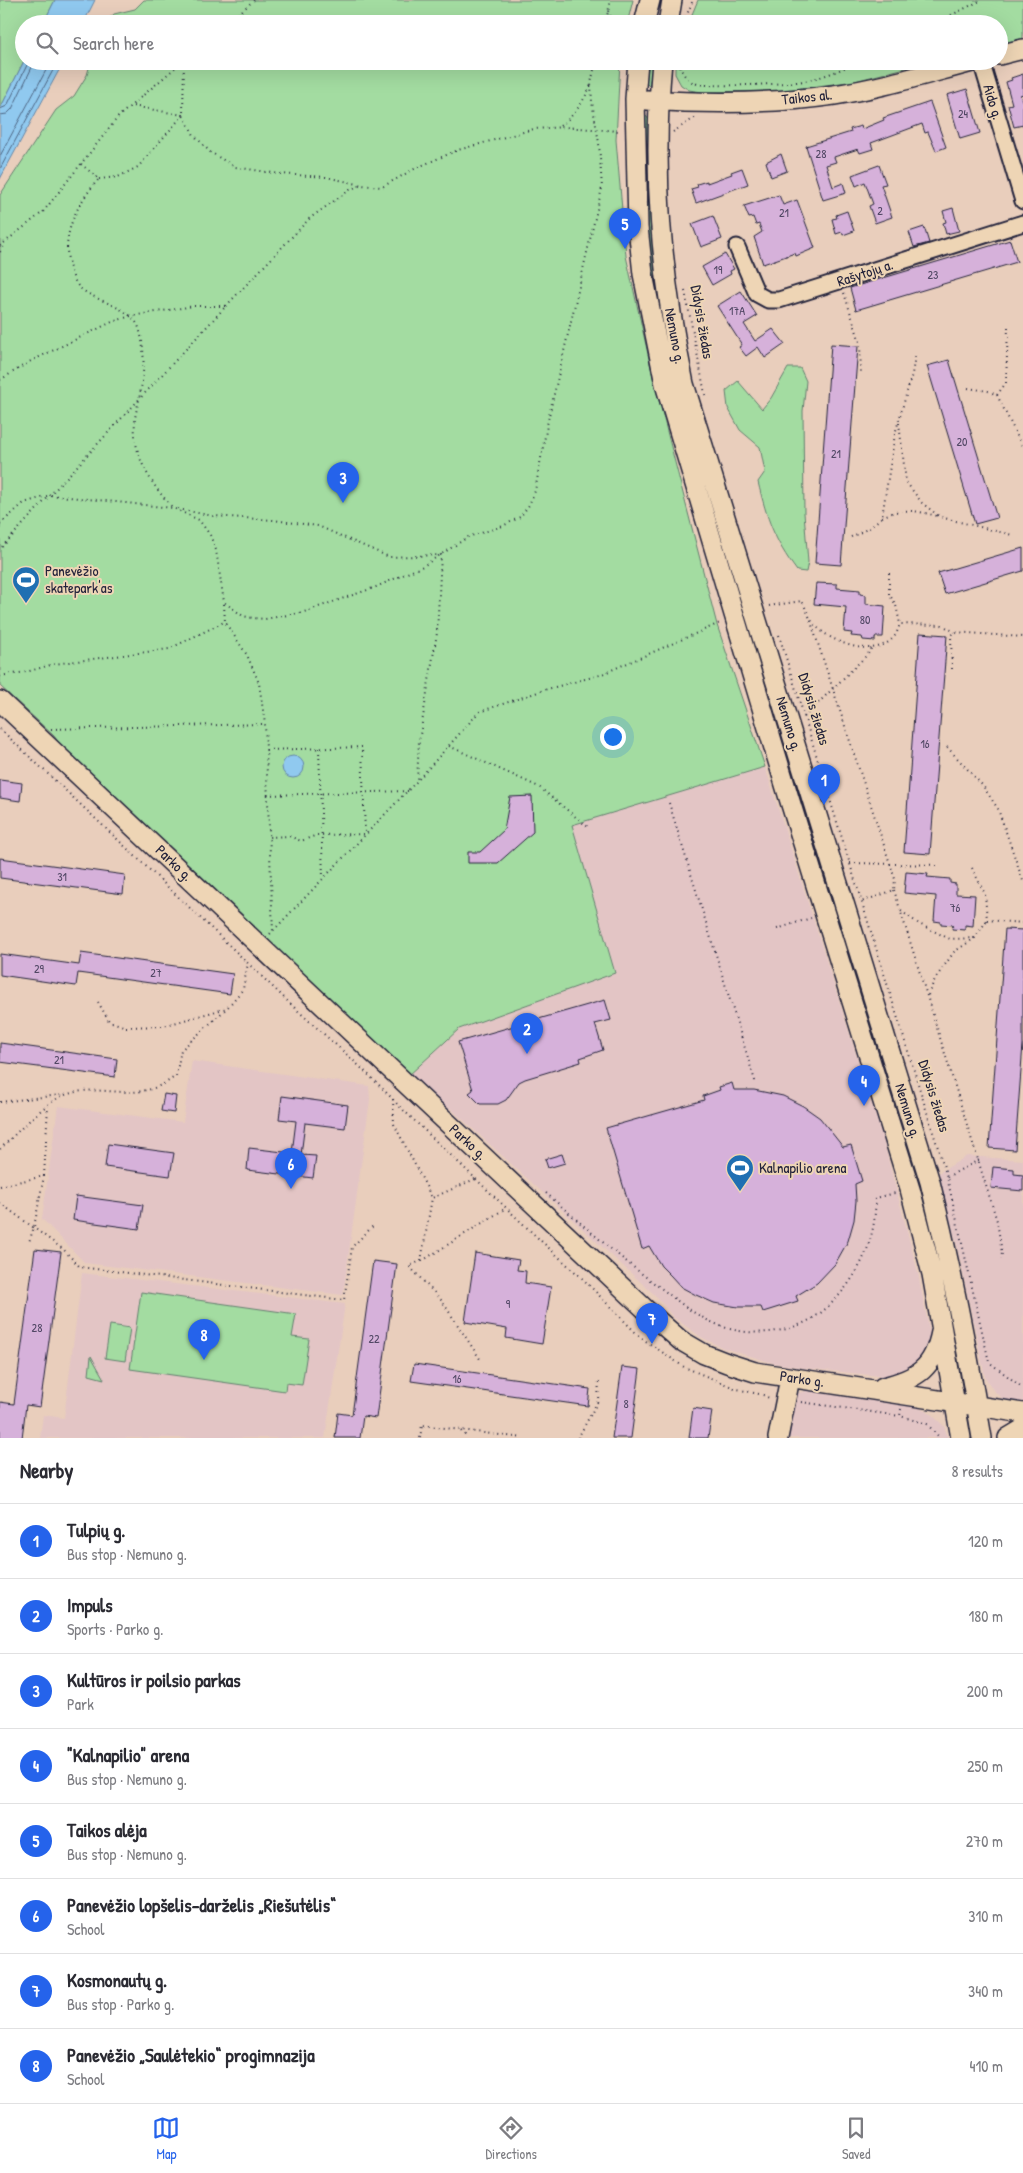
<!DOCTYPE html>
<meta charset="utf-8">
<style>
body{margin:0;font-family:"Patrick Hand",sans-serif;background:#f2f2f3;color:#2b2b33}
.you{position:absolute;left:612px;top:736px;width:18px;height:18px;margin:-12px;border:4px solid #fff;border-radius:50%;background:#1a73e8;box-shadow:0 0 0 8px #1a73e833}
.badge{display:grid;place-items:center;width:32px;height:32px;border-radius:50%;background:#2563eb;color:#fff;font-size:16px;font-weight:700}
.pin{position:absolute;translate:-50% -41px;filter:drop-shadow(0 1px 2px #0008)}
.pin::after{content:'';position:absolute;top:26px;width:18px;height:15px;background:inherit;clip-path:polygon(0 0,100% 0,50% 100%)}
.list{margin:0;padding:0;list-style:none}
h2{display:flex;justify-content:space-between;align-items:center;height:65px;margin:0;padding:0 20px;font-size:21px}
h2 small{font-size:16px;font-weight:400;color:#7c7c81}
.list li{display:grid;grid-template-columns:32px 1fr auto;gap:15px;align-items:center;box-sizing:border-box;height:75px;padding:0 20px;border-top:1px solid #e1e1e2}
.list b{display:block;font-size:19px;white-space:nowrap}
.list p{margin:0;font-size:16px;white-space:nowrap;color:#7c7c81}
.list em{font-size:16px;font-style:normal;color:#7c7c81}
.icon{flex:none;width:28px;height:28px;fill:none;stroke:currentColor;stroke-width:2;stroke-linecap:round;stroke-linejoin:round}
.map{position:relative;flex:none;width:1023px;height:1438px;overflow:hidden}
.search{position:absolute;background:#fff;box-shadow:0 5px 20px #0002;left:15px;right:15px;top:15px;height:55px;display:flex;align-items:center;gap:12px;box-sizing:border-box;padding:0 18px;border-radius:28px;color:#7c7c81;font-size:19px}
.sheet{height:665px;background:#fff}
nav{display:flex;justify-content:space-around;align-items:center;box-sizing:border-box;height:70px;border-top:1px solid #e1e1e2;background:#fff;font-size:14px;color:#7c7c81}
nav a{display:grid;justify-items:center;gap:2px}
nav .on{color:#2563eb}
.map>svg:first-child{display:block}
.built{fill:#e3c5c5}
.green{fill:#a3dca1;stroke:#627f6e}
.water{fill:#90c9ef;stroke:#6486a7}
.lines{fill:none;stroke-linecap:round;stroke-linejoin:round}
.shore{stroke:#4e6583;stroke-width:1}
.building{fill:#d6b1da;stroke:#22223b}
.minor-casing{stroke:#22223b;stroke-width:19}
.major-casing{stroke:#22223b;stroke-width:22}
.path{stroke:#22223b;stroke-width:2;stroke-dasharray:1 4;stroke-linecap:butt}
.minor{stroke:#eed5b5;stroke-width:15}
.major{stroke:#eed5b5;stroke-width:19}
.labels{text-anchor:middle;stroke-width:4;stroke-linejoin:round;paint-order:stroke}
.number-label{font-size:12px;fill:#4f4663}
.street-label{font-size:15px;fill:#22223b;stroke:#eed5b5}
.poi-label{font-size:15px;fill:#22223b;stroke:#eed5b5;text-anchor:start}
</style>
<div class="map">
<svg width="1023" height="1438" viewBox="0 0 1023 1438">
<rect width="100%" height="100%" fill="#e9cebc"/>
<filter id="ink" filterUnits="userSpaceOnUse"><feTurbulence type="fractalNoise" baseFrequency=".02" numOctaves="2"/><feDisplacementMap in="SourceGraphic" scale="10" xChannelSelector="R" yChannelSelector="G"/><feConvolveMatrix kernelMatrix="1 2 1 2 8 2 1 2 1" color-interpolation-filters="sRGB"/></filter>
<g filter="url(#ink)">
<path class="built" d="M765,767L883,1139L918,1273L931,1339L929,1355L899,1378L804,1368L773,1363L723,1348L701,1337L673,1317L657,1297L451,1109L436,1103L408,1076L459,1029L615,973L572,825Z
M192,1061L369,1086L370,1100L343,1295L85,1263L42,1219L58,1106L183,1122Z
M967,1156L1023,1160V1405L1004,1400L993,1390L985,1377L956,1241L937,1174Z
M82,1273L345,1304L325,1438H40L43,1415L64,1418Z
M806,1391L919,1408L931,1414L944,1426L948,1438H784L794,1398L798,1393Z"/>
<path class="green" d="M0,0H55L43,24H24V61L0,109Z
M144,0H633L627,24H103L114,14L135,9Z
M698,0H1023V39L999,45V24H688Z
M91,61H620L616,140L626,256L654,381L717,625L765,767L572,825L615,973L459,1029L408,1076L66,752L54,736L0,686V195L56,110L74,96L87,75Z
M649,61H654L649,86L646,83Z
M675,61H932L855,81L781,91L702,92L689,90L681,85L675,74Z
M646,116L649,120L651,223L658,285L925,1188L958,1345L954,1343L936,1256L908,1150L684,427L654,293L646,215L644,117Z
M788,368H800L806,381L803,411L804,513L808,562L806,572L797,571C774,540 767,519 758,482L765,472L760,447L740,430L728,408L726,391L738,381L762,409L771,398Z
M141,1292L296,1314L292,1337L309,1339L302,1385L286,1383L285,1391L130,1369Z
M110,1325L130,1328L125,1361L105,1358Z
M91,1356L104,1379L89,1375Z"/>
<path class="water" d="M55,0H95L83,24H43Z
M24,61H64L0,179V109Z
M282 767a11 11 0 1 1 22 0a11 11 0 1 1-22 0Z"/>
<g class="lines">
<path class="shore" d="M0,109L7,106L29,61
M0,115L7,114L12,109L35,61
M0,156L51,61
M0,169L58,61"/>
</g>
<path class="building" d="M1023,74V94L1020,95L1023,103V125L1014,127L1008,105L1012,104L1006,82L1012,80L1011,78Z
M967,89L980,133L960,139L947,95Z
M930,102L946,147L936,151L928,132L925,133L922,124L871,143L873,149L860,153L858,149L834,157L836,162L826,165L833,187L843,183L846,193L823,200L806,146L851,132L850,129L861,126L862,129L884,120L883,118Z
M781,154L787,171L771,177L766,162Z
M879,165L886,184L881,185L892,217L875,223L869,206L873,204L865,182L856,186L852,175Z
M742,168L748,184L696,203L691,189L698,187L697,184L707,181V183L732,174L731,172Z
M779,195L783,205L797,200L815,248L796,256L795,253L763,264L754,237L762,232L759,224L756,225L753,217L749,218L744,206Z
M953,208L959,231L946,234L943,223L946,222L943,211Z
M847,211L854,231L843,235L842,232L836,234L832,219L837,218L836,215Z
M713,216L722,239L701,247L692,224Z
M924,227L929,243L914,247L909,232Z
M1010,240L1017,262L856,310L850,288Z
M725,254L734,269L730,271L731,274L712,285L702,267Z
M741,291L757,316L744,324L755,341L773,329L785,344L765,358L758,347L746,356L739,347L742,345L717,306Z
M831,344L858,346L841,565L815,563Z
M949,360L997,518L975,524L927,366Z
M1023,548V571L945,594L938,573Z
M816,583L837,584V588L860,590V594L866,595V604L885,606L883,637H875V641L863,640L862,637L851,636L852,633L844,632L846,607L814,604Z
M920,633L947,635L930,854L904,852Z
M0,780L22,783L20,801L0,798Z
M532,796L533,832L498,863H468V852H480L504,830L510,797Z
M0,858L125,875L123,894L0,878Z
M906,872L928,874L927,877L950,879V883L956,884V894L975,895L973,926L965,925V930L952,929L953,925L941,924V922L934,921L936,896L904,893Z
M1005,929L1023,930V1044L1015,1150L989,1148Z
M81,953L233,974L230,994L78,973L76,986L0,975V954L79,965Z
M605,1000L611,1020L595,1024L603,1050L580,1058L581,1062L525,1079L519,1082L506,1100L498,1104H480L469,1093L473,1090L458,1042Z
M0,1043L117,1059L115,1077L0,1062Z
M732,1083L734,1090H754L783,1096L803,1106L820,1118L843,1147L851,1145L862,1181L855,1184L856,1201L854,1220L848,1241L835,1264L817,1283L796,1296L798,1301L763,1312L761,1307H738L714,1303L696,1295L681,1287L671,1276L661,1266L649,1246L642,1249L606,1128L704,1100L703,1096L720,1090L719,1087Z
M164,1094L176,1096L174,1113L161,1111Z
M282,1096L348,1105L345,1128L305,1123L301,1155L316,1156L313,1178L247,1170L249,1148L292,1153L296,1121L279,1119Z
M108,1144L174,1153L170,1176L105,1167Z
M562,1154L565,1163L548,1168L545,1159Z
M993,1167L1014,1169V1174L1023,1175V1191L991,1188Z
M76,1196L143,1205L139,1229L73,1220Z
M35,1249L61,1252L40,1407L26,1405L22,1438H0V1402L14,1404Z
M475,1253L519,1260L517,1270L526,1271L525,1283L551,1287L542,1344L506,1338L507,1329L465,1322Z
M373,1261L397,1264L376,1418L363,1416L360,1438H335L338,1413L352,1415Z
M414,1364L590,1389L588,1406L411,1381Z
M622,1367L640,1369L631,1438H612Z
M693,1408L712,1411L708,1438H689Z"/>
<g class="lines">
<g class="minor-casing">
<path id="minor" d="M981,61L1023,201
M737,247L757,294L768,300H779L1023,223"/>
</g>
<g class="major-casing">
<path id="major" d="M644,24L650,0
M668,24L672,0
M999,55L1023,49
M638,61L635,99L638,227L643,274L665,384L789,798L910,1189L932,1274L961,1438
M662,61C652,173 661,274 684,384L930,1182C951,1267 968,1352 982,1438
M647,100C709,104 772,104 834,95C882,88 929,73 976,61
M0,701L645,1309L680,1340L704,1354L727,1363L755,1372L1023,1413
M883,1387C917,1379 934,1368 941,1332
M778,1438L790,1378
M1008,1438L1023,1429"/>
</g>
<path class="path" d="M608,11L614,24
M947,16L950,24
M686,17L693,0
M227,24L254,0
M605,24L611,0
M933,24L982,0
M184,61L183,115L194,135L210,152L235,167L280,174L326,177L362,185
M679,61C680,70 685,79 694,83C706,88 788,84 804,81C824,77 841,70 858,61
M560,126C575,115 583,102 591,85
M673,132L696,117
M81,164L99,179C77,203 60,236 70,268C72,275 75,283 80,288C96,302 132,307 139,328C146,351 144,375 139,399C138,406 135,414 135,421C132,456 151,484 173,508
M99,179L118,177L138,167L183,115L132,106
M0,246L43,212L119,116L183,61
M0,252L6,244
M685,291L706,399
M844,293L860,342L861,375
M226,306L310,218L351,189L362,185L382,187L416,168L458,150L534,129L564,127L619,131
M0,380L31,361L112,322L131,316L194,306H226L0,549
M968,388L988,391L997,395L1023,448
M997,395L1006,383L1008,327
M899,423L906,482L922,503L940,517L1012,535
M178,509L213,516L273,520L318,526L389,557L441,555L437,633L419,741L417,781
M882,517C902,507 917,511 937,516
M0,524L24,503L50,495L173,508L199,520L210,535L216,550L224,602L243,616L253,618L265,619L304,612L376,587L423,566L468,537L503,526L520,517L529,505L535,491L548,420L602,188L599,143L592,102L591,83L596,61
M851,537L869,528L882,517L895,434L912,374L915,356
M889,573V594L896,605L900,624L942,625L955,632
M224,604L225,622L247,655L259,683L265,724L273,932
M769,606L802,601C806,608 809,619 815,625C831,643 874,659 893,638C897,634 898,629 900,624
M809,616L895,879L894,890L861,902
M779,635L947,1177L989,1362L1023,1388
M952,669L951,636L955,632L1023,637
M0,676L26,672L54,664L169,649L224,622
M804,717L868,654L872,647
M0,729C93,816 185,903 277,991C316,1029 362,1065 398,1105L540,1240L583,1279L640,1337L684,1367L737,1389L763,1395L771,1399
M51,729L264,724
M449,746L539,787L588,827
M947,747L983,786L998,809L1023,881
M319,748L323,878
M266,750L362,747L365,834L317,835L301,841L289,836L269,837
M267,795L408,791
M669,803L756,1084
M850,863L938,865
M972,868L985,894L987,920L1023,923
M894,890L997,1221L1002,1253L1001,1259
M901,911L919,924L950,939L975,938
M777,929L811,918
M270,934L417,781L479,712L544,690L600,675L720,623
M928,995L935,979L954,952L975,938L987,920
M98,1002L109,1021L126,1027L163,1026L227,1008L243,989L248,963
M393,1099L394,1124L432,1198
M0,1102L60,1095
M0,1149C16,1134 46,1101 65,1095C106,1081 134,1107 176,1076L181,1050L227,1008
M44,1176L48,1106
M947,1177L979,1160
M475,1179L432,1198L421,1261L409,1266L442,1301L482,1362
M0,1186L44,1176L34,1227L29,1242
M546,1193C584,1226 621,1259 662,1289C679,1302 696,1316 716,1324C749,1339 795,1334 823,1311C846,1292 866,1262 872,1232C875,1221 875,1209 876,1198L895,1193
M0,1203L64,1250L80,1267L344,1300L352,1247L374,1225
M422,1261L506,1208
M801,1402L900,1416
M901,1409L900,1416L927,1424L940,1438
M461,1431L468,1438
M420,1438L422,1425L523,1438
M578,1438L598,1401L599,1379"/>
<use href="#minor" class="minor"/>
<use href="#major" class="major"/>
</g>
</g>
<defs>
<g id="stadium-pin" transform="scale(1.4375)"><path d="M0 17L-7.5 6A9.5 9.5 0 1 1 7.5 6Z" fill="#1f6fb2" stroke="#eed5b5"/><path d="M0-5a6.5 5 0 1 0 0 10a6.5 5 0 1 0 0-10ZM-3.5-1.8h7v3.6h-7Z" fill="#fff"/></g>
</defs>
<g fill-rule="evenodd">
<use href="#stadium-pin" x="26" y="580"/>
<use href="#stadium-pin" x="740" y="1168"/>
</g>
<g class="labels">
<g class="number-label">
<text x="963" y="118">24</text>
<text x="821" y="158">28</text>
<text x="880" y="215">2</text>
<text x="784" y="217">21</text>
<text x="718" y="274">19</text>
<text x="933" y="279">23</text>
<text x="737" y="315">17A</text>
<text x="962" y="446">20</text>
<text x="836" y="458">21</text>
<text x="865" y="624">80</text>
<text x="925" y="748">16</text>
<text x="62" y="881">31</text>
<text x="955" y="912">76</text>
<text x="39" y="973">29</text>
<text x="156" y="977">27</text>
<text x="59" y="1064">21</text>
<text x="508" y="1308">9</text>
<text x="37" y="1332">28</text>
<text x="374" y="1343">22</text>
<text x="457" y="1383">16</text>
<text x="626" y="1408">8</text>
</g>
<g class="street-label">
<text transform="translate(807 97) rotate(-6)" y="5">Taikos al.</text>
<text transform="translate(993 102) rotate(73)" y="5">Aido g.</text>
<text transform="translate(865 273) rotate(-18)" y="5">Rašytojų a.</text>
<text transform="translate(702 322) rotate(80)" y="5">Didysis žiedas</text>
<text transform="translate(675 336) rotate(79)" y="5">Nemuno g.</text>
<text transform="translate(814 709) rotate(73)" y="5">Didysis žiedas</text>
<text transform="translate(789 724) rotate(73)" y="5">Nemuno g.</text>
<text transform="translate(174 863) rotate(44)" y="5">Parko g.</text>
<text transform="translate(934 1096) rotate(73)" y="5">Didysis žiedas</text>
<text transform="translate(908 1111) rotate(73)" y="5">Nemuno g.</text>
<text transform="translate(468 1142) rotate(43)" y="5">Parko g.</text>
<text transform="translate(802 1379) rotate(8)" y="5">Parko g.</text>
</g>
<g class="poi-label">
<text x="45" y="576">Panevėžio<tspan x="45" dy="17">skatepark'as</tspan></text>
<text x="759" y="1173">Kalnapilio arena</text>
</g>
</g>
</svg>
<div class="you"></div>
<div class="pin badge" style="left:824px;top:805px">1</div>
<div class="pin badge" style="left:527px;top:1054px">2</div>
<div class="pin badge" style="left:343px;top:503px">3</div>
<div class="pin badge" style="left:864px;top:1106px">4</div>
<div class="pin badge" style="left:625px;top:249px">5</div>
<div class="pin badge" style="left:291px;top:1189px">6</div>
<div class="pin badge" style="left:652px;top:1344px">7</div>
<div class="pin badge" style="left:204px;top:1360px">8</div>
<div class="search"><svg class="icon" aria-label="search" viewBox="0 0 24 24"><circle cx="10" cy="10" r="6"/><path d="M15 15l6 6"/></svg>Search here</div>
</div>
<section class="sheet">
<h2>Nearby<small>8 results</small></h2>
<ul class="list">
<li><span class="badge">1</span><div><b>Tulpių g.</b><p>Bus stop · Nemuno g.</p></div><em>120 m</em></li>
<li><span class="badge">2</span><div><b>Impuls</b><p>Sports · Parko g.</p></div><em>180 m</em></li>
<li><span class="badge">3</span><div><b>Kultūros ir poilsio parkas</b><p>Park</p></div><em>200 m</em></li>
<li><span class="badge">4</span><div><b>&quot;Kalnapilio&quot; arena</b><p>Bus stop · Nemuno g.</p></div><em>250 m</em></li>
<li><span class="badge">5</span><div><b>Taikos alėja</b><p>Bus stop · Nemuno g.</p></div><em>270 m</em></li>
<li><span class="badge">6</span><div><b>Panevėžio lopšelis-darželis „Riešutėlis“</b><p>School</p></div><em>310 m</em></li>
<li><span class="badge">7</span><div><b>Kosmonautų g.</b><p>Bus stop · Parko g.</p></div><em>340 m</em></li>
<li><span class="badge">8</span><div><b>Panevėžio „Saulėtekio“ progimnazija</b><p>School</p></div><em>410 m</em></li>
</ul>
</section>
<nav>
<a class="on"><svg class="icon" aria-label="map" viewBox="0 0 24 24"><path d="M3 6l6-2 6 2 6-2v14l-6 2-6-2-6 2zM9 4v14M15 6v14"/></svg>Map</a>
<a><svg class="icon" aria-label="directions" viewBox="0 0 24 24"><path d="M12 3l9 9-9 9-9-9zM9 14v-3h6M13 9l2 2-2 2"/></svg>Directions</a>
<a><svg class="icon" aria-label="saved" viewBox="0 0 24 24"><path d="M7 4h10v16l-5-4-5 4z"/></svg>Saved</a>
</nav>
